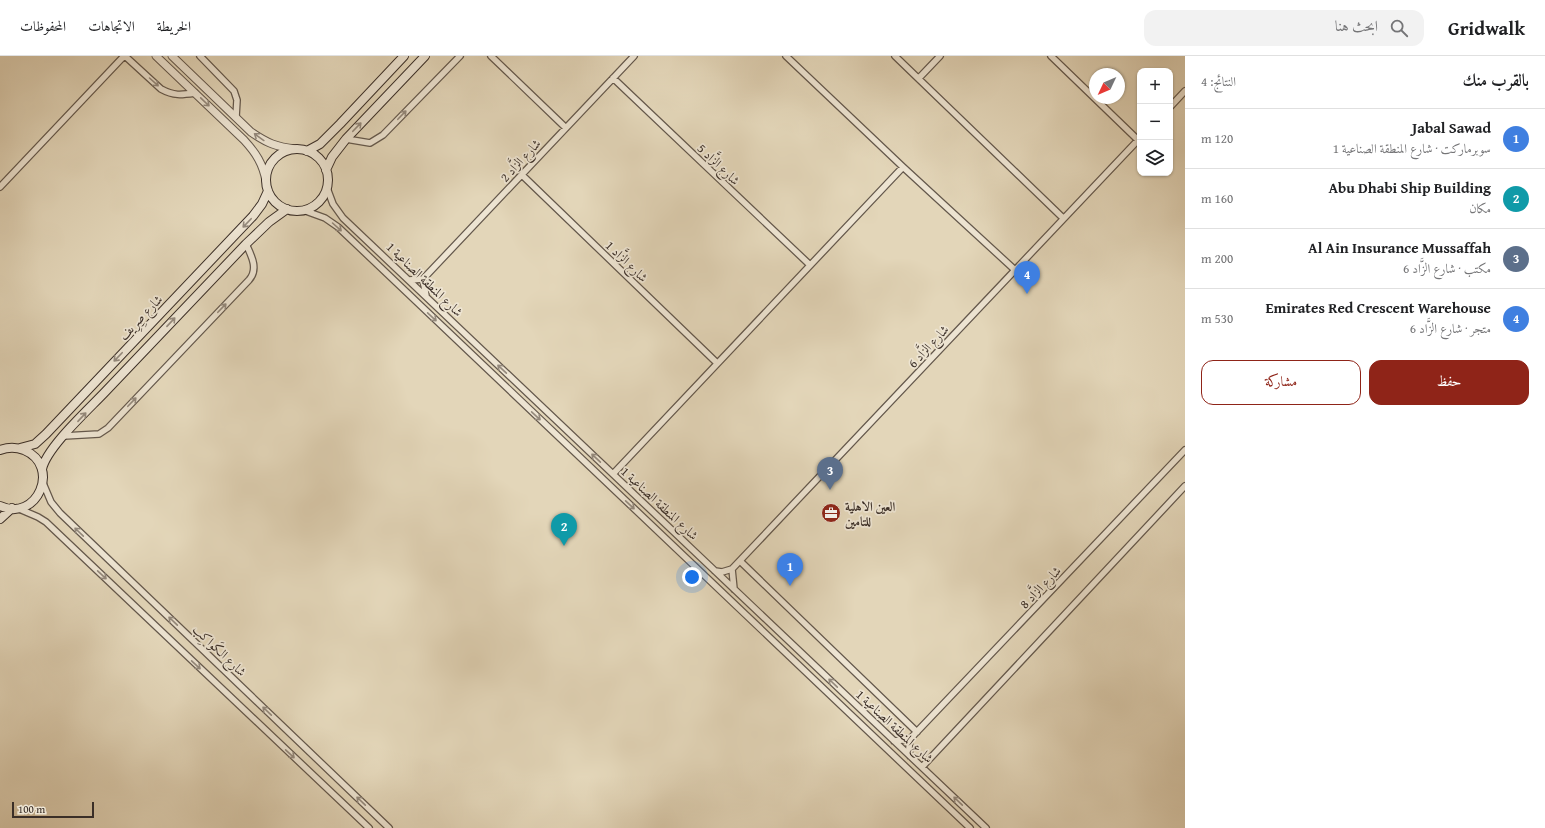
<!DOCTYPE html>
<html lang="ar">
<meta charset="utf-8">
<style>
body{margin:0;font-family:"Gentium Book Plus",Amiri,serif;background:#f2f2f2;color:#202124;direction:rtl}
.controls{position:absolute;right:12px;top:12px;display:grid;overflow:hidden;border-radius:8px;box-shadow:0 1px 3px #0004}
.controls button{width:36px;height:36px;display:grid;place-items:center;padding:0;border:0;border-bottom:1px solid #e0e0e0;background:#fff;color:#202124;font:20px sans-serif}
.compass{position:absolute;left:1089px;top:12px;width:36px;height:36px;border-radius:50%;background:#fff;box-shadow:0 1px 3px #0004;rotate:226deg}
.scale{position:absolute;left:12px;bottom:10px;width:82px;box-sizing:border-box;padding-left:4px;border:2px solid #3a2e27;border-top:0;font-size:11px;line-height:14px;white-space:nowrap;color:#3a2e27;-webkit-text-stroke:3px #ede4d2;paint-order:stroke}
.you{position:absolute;left:692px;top:521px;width:14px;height:14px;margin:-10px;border:3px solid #fff;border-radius:50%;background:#1a73e8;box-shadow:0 0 0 6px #1a73e833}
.badge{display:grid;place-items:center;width:26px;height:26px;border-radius:50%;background:#8f2418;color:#fff;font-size:13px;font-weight:700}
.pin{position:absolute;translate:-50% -33px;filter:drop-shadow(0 1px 2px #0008)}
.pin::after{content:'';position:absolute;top:21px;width:14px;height:12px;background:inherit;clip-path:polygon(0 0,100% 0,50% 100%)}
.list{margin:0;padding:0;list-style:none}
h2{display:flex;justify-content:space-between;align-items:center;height:52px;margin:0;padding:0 16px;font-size:17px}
h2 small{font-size:13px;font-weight:400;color:#757577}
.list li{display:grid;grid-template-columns:26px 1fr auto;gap:12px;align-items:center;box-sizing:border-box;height:60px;padding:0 16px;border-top:1px solid #e0e0e0}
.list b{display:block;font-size:15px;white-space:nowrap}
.list p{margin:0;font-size:13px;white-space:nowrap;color:#757577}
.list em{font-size:13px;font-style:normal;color:#757577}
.actions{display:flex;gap:8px;padding:12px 16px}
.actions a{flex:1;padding:9px 0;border:1px solid #8f2418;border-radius:12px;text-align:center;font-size:14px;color:#8f2418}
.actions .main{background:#8f2418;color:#fff}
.icon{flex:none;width:22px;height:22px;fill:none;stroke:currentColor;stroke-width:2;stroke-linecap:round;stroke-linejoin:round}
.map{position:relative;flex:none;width:1185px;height:772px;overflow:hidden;direction:ltr}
header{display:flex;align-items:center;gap:24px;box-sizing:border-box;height:56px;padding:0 20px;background:#fff;border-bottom:1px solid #e0e0e0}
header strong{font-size:19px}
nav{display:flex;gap:22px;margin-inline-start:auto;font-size:14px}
.search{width:280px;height:36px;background:#f2f2f2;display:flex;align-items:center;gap:10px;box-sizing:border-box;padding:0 14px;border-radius:12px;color:#757577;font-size:15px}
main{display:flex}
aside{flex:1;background:#fff}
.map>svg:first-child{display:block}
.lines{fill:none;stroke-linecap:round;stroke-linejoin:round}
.minor-casing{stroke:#64584c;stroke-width:8}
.tertiary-casing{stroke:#64584c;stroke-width:9}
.secondary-casing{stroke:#3a2e27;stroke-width:10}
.minor{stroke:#ede4d2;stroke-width:5.5}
.tertiary{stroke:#ede4d2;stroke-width:7}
.secondary{stroke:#ede4d2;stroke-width:8}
.oneway{stroke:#94897c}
.labels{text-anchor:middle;stroke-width:3.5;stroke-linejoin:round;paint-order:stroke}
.street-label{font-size:13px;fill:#3a2e27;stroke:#ede4d2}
.poi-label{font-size:13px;font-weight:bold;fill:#3a2e27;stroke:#ede4d2;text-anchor:start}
</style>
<header>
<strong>Gridwalk</strong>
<div class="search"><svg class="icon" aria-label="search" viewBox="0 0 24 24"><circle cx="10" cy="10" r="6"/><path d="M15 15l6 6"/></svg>ابحث هنا</div>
<nav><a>الخريطة</a><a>الاتجاهات</a><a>المحفوظات</a></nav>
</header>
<main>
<aside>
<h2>بالقرب منك<small>النتائج: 4</small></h2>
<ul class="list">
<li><span class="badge" style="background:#3f7fe0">1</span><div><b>Jabal Sawad</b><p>سوبرماركت · شارع المنطقة الصناعية 1</p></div><em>120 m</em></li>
<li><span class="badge" style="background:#0f9aa8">2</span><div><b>Abu Dhabi Ship Building</b><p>مكان</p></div><em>160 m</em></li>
<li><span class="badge" style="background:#5c6f8a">3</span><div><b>Al Ain Insurance Mussaffah</b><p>مكتب · شارع الزَّاد 6</p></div><em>200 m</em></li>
<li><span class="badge" style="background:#3f7fe0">4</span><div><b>Emirates Red Crescent Warehouse</b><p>متجر · شارع الزَّاد 6</p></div><em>530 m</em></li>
</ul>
<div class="actions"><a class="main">حفظ</a><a>مشاركة</a></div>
</aside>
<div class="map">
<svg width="1185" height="772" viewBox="0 0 1185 772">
<rect width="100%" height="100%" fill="#e3d6b9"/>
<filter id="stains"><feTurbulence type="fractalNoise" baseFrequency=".005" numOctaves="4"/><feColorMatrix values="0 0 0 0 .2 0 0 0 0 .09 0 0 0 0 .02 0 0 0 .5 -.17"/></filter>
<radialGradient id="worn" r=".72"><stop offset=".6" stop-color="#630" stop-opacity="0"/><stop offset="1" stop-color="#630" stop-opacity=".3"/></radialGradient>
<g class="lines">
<g class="minor-casing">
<path id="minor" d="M125,0L161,33C174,40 181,39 195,37
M200,0L234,35L237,44L236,61
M491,0L566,72
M786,0L903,111L1015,214
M895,0L1063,162
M1051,0L1138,84
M613,22L810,209
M919,22L940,0
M1170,51L1185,35
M346,83L370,87L383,79L460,0
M522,119L717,307
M0,131L124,0
M327,132L333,148L343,162L986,772
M303,154L325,162L338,171L970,772
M423,223L426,240
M409,224L423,223L634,0
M64,380L99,378L108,372L249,224C259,213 251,199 246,188
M613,418L903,111
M43,427L51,446L60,457L389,772
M17,452L38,461L46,466L369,772
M740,505L917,676
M732,513L734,533
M715,515L722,516L732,513L1140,82
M894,685L910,683L1185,394
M910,700L909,692L910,683
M922,711L1185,430"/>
</g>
<g class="tertiary-casing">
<path id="tertiary" d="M156,0L244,84C256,97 263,108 266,125
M172,0L251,76C267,87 276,91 296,93"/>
</g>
<g class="secondary-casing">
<path id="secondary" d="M266 124a31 31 0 1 1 62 0a31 31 0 1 1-62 0Z
M307,95L320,88L340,68L404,0
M326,114L332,101L346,83L425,0
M20,392L35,388L46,378L253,160L262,148L268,135
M0,394C8,391 16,391 24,394C62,410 37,467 0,450
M42,413C47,391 88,354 105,336C152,287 199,238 246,188L269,166L287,153
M0,463L12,452"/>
</g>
<use href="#minor" class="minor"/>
<use href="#tertiary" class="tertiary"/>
<use href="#secondary" class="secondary"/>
</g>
<defs><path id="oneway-shaft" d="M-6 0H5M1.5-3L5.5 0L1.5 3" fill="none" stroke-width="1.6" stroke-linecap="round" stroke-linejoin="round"/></defs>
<g class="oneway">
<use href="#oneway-shaft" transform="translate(154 26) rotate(42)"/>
<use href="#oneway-shaft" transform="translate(205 46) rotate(44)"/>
<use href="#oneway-shaft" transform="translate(402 59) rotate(-46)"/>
<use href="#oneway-shaft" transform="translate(357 71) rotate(-46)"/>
<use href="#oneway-shaft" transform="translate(259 81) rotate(-144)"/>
<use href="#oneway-shaft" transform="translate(247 167) rotate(134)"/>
<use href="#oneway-shaft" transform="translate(337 171) rotate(42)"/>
<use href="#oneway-shaft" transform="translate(222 252) rotate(-46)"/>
<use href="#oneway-shaft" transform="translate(432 261) rotate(43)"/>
<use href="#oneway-shaft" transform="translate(171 266) rotate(-47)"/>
<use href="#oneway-shaft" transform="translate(118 301) rotate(134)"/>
<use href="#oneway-shaft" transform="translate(502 313) rotate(-137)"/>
<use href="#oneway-shaft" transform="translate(132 346) rotate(-46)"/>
<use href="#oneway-shaft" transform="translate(536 360) rotate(43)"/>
<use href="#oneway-shaft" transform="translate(82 361) rotate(-47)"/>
<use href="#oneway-shaft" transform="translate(596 402) rotate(-137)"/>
<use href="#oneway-shaft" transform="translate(630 449) rotate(43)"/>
<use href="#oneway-shaft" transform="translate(79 476) rotate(-136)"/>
<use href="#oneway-shaft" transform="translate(102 519) rotate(43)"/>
<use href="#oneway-shaft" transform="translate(173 565) rotate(-136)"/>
<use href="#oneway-shaft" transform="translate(196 609) rotate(43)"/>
<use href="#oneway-shaft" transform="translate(833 627) rotate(-136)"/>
<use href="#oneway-shaft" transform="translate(267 655) rotate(-136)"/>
<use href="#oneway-shaft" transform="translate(290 698) rotate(43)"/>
<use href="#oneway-shaft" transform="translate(361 745) rotate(-136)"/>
<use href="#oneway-shaft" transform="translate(958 745) rotate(-136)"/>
</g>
<defs>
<g id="office-disc" transform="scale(1)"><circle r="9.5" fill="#8f2418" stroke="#ede4d2"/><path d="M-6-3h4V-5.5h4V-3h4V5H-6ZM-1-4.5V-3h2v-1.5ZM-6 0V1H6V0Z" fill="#fff"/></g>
</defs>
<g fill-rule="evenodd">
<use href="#office-disc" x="831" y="457"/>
</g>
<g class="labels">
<g class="street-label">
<text transform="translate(520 104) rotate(-47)" y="5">شارع الزَّاد 2</text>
<text transform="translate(719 108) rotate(44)" y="5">شارع الزَّاد 5</text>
<text transform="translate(627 205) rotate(44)" y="5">شارع الزَّاد 1</text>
<text transform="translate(425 223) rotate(44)" y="5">شارع المنطقة الصناعية 1</text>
<text transform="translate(140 261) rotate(-46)" y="5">شارع صِرِيف</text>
<text transform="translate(928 290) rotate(-47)" y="5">شارع الزَّاد 6</text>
<text transform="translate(660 447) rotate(43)" y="5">شارع المنطقة الصناعية 1</text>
<text transform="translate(1040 531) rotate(-46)" y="5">شارع الزَّاد 8</text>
<text transform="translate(220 594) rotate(44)" y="5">شارع الكَواكِب</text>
<text transform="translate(895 670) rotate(43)" y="5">شارع المنطقة الصناعية 1</text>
</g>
<g class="poi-label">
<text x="845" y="455">العين الاهلية<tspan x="845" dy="15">للتامين</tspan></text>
</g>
</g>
<rect width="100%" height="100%" filter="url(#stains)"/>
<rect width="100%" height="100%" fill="url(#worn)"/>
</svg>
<div class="controls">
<button>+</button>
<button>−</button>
<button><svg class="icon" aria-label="layers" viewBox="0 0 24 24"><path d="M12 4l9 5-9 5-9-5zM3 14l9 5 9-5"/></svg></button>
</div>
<svg class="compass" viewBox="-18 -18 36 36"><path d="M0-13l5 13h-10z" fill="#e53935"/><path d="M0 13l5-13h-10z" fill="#757577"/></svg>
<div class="scale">100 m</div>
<div class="you"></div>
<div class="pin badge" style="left:790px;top:530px;background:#3f7fe0">1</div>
<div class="pin badge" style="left:564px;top:490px;background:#0f9aa8">2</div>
<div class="pin badge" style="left:830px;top:434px;background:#5c6f8a">3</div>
<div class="pin badge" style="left:1027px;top:238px;background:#3f7fe0">4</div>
</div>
</main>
